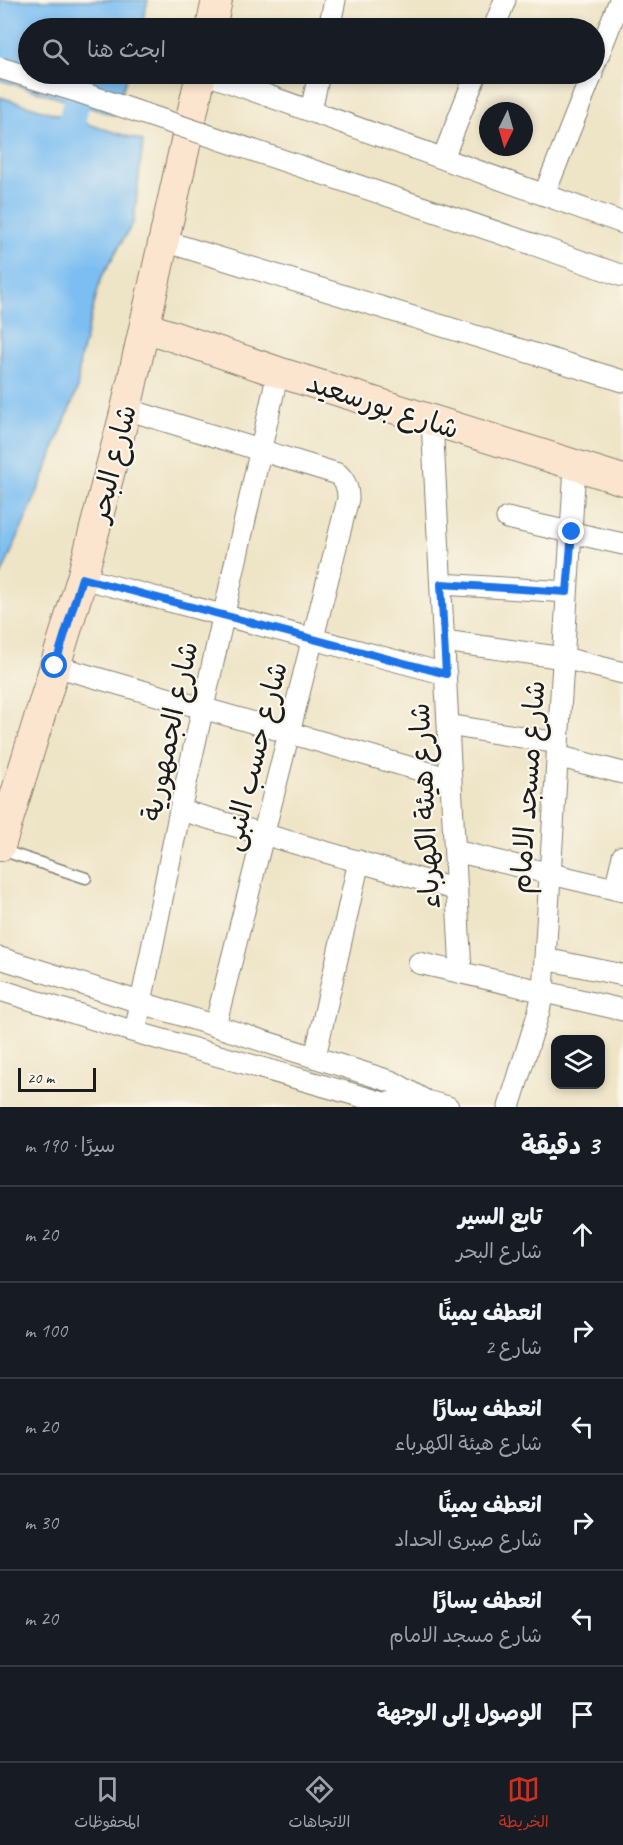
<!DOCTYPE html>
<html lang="ar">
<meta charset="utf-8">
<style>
body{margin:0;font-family:Caveat,"Playpen Sans Arabic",sans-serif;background:#20242c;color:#f1f3f6;direction:rtl}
.controls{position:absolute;right:18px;bottom:18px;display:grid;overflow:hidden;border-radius:12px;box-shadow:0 3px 9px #0003}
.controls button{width:54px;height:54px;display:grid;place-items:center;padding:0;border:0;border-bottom:2px solid #363941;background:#171b24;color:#f1f3f6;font:30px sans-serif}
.compass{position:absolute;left:479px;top:102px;width:54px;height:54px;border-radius:50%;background:#171b24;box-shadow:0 3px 9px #0003;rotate:185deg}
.scale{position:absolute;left:18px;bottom:15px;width:78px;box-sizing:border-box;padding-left:6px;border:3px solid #1c1c1c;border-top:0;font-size:16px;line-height:21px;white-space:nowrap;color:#1c1c1c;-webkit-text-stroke:4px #fbf7ec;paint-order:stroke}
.stop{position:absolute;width:18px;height:18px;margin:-14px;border:4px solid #1a73e8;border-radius:50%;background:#fff}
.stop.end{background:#1a73e8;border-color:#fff;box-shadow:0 2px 6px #0008}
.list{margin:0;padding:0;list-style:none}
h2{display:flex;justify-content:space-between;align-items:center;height:78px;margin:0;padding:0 24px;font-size:26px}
h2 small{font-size:20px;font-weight:400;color:#9ea1a6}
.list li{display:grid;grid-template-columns:39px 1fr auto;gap:18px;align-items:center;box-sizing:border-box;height:96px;padding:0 24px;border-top:2px solid #363941}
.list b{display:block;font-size:22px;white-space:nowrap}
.list p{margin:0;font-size:20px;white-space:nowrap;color:#9ea1a6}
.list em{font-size:20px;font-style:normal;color:#9ea1a6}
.icon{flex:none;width:33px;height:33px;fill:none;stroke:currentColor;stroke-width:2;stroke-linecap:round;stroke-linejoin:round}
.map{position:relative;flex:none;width:623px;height:1107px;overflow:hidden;direction:ltr}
.search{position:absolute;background:#171b24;box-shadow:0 3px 9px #0003;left:18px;right:18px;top:18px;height:66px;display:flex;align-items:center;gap:15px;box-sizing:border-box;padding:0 21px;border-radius:33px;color:#9ea1a6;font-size:22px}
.sheet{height:654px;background:#171b24}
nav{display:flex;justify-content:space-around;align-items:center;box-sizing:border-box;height:84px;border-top:2px solid #363941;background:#171b24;font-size:16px;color:#9ea1a6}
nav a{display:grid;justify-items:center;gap:3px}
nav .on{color:#c8321e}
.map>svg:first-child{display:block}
.water{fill:#7bbef1;stroke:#4c6d86;stroke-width:1.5}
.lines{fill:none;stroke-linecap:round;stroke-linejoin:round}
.canal{stroke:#7bbef1;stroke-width:27}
.lane-casing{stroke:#858071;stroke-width:13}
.street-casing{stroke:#858071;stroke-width:23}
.secondary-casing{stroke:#858071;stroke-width:32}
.lane{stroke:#fff;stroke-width:10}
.street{stroke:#fff;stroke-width:21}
.secondary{stroke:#fce5cf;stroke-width:30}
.street-bridge-casing{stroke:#858071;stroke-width:23;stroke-linecap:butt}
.street-bridge{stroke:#fff;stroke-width:21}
.route{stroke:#1a73e8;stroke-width:8}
.labels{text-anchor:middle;stroke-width:4.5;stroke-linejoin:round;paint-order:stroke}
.street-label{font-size:28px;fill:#1c1c1c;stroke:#fbf7ec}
</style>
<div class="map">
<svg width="623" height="1107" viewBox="0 0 623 1107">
<rect width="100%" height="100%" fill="#fbf7ec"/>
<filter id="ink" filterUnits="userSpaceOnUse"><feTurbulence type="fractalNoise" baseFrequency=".0167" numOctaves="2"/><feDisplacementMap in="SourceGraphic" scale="12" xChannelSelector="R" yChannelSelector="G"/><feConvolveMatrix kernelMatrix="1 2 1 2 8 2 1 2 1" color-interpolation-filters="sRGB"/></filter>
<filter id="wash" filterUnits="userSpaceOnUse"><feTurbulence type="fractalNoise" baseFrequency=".008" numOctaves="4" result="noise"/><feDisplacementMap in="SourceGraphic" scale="24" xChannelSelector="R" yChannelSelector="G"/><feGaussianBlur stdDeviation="1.35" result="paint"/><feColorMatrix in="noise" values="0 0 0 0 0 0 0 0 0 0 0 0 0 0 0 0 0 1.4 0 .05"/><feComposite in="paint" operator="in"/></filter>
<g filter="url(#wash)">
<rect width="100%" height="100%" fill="#eee4c6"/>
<path class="water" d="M0,0H148L141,28H28V74H128L114,115L0,80Z
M0,97L143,141L134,221L101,278L80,359L77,390L37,493L0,578Z"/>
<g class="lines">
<path class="canal" d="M64,154L83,74"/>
</g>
</g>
<g filter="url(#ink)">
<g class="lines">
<g class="lane-casing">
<path id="lane" d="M1,850L86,878"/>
</g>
<g class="street-casing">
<path id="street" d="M329,28L335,0
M494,28L505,0
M594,66L620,0
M207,74L623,223
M311,111L319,74
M443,158L476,74
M544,195L592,74
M164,241L623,381
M532,244L623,276
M126,409L338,474C346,482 348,488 348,499L215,1026
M432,421L461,972
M507,518L623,544
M82,578L446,674
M441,584L567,592
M444,641L564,658L623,673
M55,666L451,779
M448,725L558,743
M557,756L623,773
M180,810L457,890
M455,851L623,891
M615,889L623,856
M0,958L393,1082L426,1101L448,1107
M545,959L623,975
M419,963L623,1010
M0,990L135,1032L384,1103L426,1101
M135,1032L180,810L278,372
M315,1057L359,861
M509,1107L539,1011L543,991L575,466"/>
</g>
<g class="secondary-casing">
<path id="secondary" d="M211,28L217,0
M145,327L278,372L623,480
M0,846L82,578L126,409L201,74"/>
</g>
<use href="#lane" class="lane"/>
<use href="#street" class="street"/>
<use href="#secondary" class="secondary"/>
<g class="street-bridge-casing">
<path id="street-bridge" d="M0,68L79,92L532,244"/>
</g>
<use href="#street-bridge" class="street-bridge"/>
</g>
</g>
<g class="lines" filter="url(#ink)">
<path class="route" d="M55,666L82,578L446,674L441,584L567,592L572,532"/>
</g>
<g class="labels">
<g class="street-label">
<text transform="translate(383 405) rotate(18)" y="10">شارع بورسعيد</text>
<text transform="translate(112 463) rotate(-76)" y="10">شارع البحر</text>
<text transform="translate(169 731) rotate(-78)" y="10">شارع الجمهورية</text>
<text transform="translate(254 756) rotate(-76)" y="10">شارع حسب النبى</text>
<text transform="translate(527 787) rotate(-86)" y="10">شارع مسجد الامام</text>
<text transform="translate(424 806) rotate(-93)" y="10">شارع هيئة الكهرباء</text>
</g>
</g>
</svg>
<div class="controls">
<button><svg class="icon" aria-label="layers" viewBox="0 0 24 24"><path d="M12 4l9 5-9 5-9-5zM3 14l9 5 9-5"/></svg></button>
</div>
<svg class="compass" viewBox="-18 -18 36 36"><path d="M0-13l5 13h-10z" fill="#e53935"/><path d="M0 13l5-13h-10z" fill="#9ea1a6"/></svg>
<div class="scale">20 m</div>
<div class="stop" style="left:55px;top:666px"></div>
<div class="stop end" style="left:572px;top:532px"></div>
<div class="search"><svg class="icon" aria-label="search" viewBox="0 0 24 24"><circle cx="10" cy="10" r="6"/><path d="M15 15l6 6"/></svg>ابحث هنا</div>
</div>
<section class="sheet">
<h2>3 دقيقة<small>سيرًا · 190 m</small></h2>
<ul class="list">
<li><svg class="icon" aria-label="ahead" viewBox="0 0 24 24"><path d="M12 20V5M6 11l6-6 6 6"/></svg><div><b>تابع السير</b><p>شارع البحر</p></div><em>20 m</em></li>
<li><svg class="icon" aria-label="right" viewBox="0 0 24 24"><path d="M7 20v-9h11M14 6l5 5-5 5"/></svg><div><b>انعطف يمينًا</b><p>شارع 2</p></div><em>100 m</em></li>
<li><svg class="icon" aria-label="left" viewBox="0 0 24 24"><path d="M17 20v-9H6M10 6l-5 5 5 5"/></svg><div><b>انعطف يسارًا</b><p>شارع هيئة الكهرباء</p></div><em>20 m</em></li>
<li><svg class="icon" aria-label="right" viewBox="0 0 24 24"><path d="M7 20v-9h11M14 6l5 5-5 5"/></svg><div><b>انعطف يمينًا</b><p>شارع صبرى الحداد</p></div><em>30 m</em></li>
<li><svg class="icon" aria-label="left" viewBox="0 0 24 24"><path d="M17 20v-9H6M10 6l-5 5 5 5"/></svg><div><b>انعطف يسارًا</b><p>شارع مسجد الامام</p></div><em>20 m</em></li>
<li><svg class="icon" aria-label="arrive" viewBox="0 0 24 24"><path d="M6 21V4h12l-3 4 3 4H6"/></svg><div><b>الوصول إلى الوجهة</b></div></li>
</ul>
</section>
<nav>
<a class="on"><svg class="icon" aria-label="map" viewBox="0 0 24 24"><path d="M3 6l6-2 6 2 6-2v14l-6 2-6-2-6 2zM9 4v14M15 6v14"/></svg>الخريطة</a>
<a><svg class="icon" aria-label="directions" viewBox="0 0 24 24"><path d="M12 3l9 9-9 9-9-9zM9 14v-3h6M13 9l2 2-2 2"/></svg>الاتجاهات</a>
<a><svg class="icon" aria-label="saved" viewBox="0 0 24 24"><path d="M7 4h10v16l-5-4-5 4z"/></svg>المحفوظات</a>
</nav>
